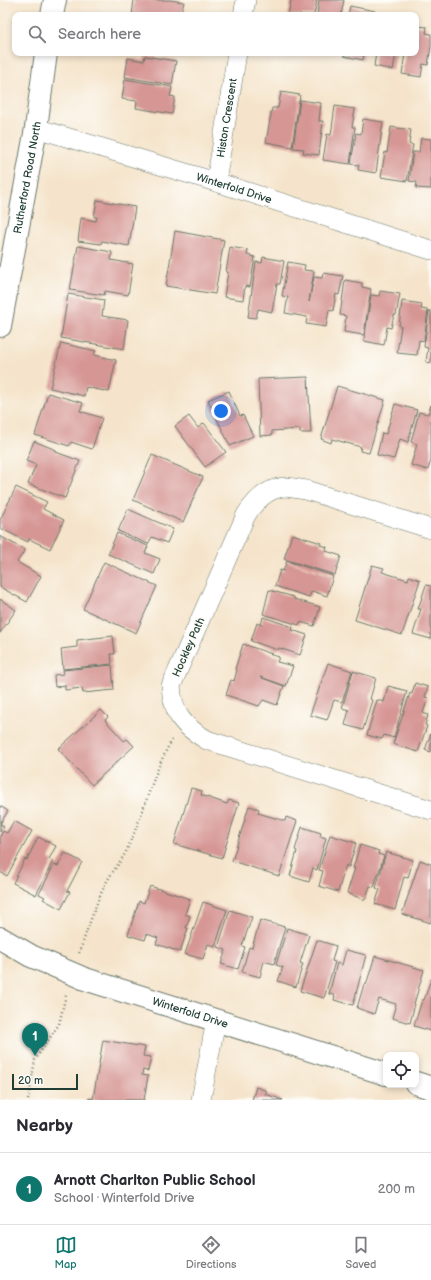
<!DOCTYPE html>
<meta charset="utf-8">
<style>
body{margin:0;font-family:"Balsamiq Sans",sans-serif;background:#f7f7f7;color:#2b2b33}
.controls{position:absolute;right:12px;bottom:12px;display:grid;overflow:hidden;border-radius:8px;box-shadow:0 2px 6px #0003}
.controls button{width:36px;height:36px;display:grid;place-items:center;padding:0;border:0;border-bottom:1px solid #e1e1e2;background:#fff;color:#2b2b33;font:20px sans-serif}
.scale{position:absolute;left:12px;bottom:10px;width:66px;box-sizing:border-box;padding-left:4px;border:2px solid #1f3d34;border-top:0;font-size:11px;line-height:14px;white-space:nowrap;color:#1f3d34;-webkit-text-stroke:3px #fdfcf7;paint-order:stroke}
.you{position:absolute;left:221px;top:411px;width:14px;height:14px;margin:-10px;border:3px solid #fff;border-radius:50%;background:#1a73e8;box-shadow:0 0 0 6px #1a73e833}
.badge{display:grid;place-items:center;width:26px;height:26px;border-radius:50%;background:#0f766e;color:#fff;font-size:13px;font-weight:700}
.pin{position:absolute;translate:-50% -33px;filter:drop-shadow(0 1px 2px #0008)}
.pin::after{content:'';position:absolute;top:21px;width:14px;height:12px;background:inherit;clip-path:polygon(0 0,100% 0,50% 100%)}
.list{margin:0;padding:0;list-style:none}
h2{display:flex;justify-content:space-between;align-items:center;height:52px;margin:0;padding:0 16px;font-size:17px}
h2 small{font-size:13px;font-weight:400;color:#7c7c81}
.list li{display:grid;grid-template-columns:26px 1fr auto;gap:12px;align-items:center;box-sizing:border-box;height:72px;padding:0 16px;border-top:1px solid #e1e1e2}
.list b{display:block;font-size:15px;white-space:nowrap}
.list p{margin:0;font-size:13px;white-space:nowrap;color:#7c7c81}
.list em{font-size:13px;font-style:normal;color:#7c7c81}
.icon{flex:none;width:22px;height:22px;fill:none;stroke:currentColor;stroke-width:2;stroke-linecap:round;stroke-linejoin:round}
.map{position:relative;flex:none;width:431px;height:1100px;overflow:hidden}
.search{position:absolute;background:#fff;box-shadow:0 2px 6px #0003;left:12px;right:12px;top:12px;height:44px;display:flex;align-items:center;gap:10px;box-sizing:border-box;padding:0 14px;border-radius:8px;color:#7c7c81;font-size:15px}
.sheet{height:124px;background:#fff}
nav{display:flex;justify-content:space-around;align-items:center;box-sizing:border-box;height:56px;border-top:1px solid #e1e1e2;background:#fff;font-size:11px;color:#7c7c81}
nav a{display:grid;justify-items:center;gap:2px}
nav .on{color:#0f766e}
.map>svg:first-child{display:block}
.building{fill:#d69694}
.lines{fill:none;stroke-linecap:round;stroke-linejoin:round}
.minor-casing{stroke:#6a7769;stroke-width:20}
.tertiary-casing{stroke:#6a7769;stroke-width:24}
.path{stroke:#6a7769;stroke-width:2.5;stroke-dasharray:1 3;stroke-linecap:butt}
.minor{stroke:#fff;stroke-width:19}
.tertiary{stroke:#fff;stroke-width:22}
.labels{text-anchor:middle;stroke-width:3.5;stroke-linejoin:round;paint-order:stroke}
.street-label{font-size:11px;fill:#1f3d34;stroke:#fdfcf7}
</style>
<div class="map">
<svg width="431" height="1100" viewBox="0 0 431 1100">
<rect width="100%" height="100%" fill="#fdfcf7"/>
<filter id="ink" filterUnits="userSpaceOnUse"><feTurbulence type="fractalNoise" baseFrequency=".025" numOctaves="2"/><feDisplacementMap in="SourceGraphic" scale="8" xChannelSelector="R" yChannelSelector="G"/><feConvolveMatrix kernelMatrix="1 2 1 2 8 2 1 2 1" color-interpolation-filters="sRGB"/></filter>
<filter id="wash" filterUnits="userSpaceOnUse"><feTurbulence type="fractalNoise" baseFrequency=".012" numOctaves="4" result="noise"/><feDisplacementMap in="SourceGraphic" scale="16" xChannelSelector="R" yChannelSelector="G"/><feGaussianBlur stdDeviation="0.9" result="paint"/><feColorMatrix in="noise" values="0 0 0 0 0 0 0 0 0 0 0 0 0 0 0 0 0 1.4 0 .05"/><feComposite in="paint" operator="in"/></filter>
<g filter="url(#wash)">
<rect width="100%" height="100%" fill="#f5e4cb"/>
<g id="blocks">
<path class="building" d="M134,0H170L184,2L181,15H132Z
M291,0H317L314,15H288Z
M319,0H344L341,15H317Z
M350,6L375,11L374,15H348Z
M416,26L427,27L426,33L431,34V46L428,65L423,64L421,77L402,74L405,53H416Z
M344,53H364L363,60L344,56Z
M376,53H396L393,70L374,66Z
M145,56L176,61L172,85L125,77L128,58L144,61Z
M125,79L172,87L170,96L175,97L172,114L136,108L137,101L122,99Z
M281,92L300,95L292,147L266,142L272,108H278Z
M300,100L321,103L319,121H323L319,155L303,153L304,149L293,148Z
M335,106L355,109L352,127H355L350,164L323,160L327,134L331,135Z
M363,119L383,122L376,173L358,170L359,165L351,164L356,133L361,134Z
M391,127L411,130L409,144L413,145L407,181L381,177L385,152L387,153Z
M421,138L431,139V189L416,188L417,182L409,181L413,152H419Z
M97,200L135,207L129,246L102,241L101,244L78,241L81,218L96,221L97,217H94Z
M175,231L224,240L215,294L166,286Z
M78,246L112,252L111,260L133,264L128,295L105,291L104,295L70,290Z
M230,247L248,250L247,255L255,257L250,287L245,286L243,300L224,297L228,272H226Z
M263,257L284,261L280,284H277L272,312L258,309L256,318L248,317L256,262L262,263Z
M288,262L305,265L304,270L314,271L309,302L314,277L322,278L323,273L343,276L339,295L336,294L333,311L329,310L326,327L306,324L307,317L285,313L288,297L282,296Z
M345,280L362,283V287L371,289L364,335L344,332L346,316L340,315Z
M380,291L400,294L396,315H394L391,328L387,327L384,345L364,341L371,295L379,296Z
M68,294L104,300L102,316L128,320L124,349L61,338Z
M402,301L422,304L421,309L428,310L424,341L419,340L417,355L397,353L401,326H399Z
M429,311H431V363L426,362L428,348L424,347Z
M61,343L96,351L94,355L116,360L109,392L86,387L84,396L50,388Z
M308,377L311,433H300V429L272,431V435L260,436L258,379Z
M337,386L385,400L369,453L360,451L361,447L332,439L331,443L321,439Z
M229,391L240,416L243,415L253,436L230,446L208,400Z
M48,393L83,403L80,411L102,418L92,449L71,442L69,446L35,435Z
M395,404L417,410L408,442L400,439L394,459L377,455L382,433L386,434Z
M431,405V460L428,470L411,465L417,444L411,442L419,412L428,414Z
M189,416L198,428L204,423L226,452L205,467L175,426Z
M34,441L56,450V452L80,461L65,498L28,484L36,465L26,461Z
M152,455L203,477L183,522L133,500Z
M16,487L47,502L43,509L64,520L50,549L29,539L28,542L0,528V520Z
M128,509L173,529L167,543L152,537L148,544L118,531Z
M117,533L148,546L145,553L160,559L154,574L108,554Z
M292,534L321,543L320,545L327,547L326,551L341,556L335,575L284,559Z
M0,536L25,550L17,562L41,576L27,602L0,587Z
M287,561L333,576L327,596L312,591L309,597L275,586L280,570L283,571Z
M104,562L157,586L136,633L83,609Z
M372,565L384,568L382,572L408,580L409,576L420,580L402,635L355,620Z
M426,585L431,586V639L413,634L421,609H418Z
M269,590L294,597V599L320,607L314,626L300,622L299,625L263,614Z
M0,599L16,610L0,633Z
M263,617L293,627L292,630L307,635L300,655L279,648L278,650L251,641L257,623L261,625Z
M113,636L115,654H111L112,664L63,669L61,649L77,647V640Z
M243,644L272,654V655L279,657L277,662L293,666L286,686L260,677L284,686L277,705L263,700L259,706L226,695L231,680L234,681L237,670L235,669Z
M328,663L352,671L342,702L334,700L327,720L310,715Z
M112,665L114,690L83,693L82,688L65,690V685L55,687L54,675L64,674L63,670Z
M353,671L376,678L370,699L372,700L363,730L345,725L349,710L342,708Z
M415,683L428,687L425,697L428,698L423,713L428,715L425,725L427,726L418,752L393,744L410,693L412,694Z
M388,686L407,691L394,738L384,735L382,739L367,735L377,700L384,702Z
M101,710L108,717L105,720L124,741L127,739L134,746L92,785L58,749Z
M431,733V752L425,750Z
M191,788L202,791L201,795L227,804L229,800L239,803L222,858L174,844Z
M0,806L8,811L0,824L4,826L0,832Z
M249,806L259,809L258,813L285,821L286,817L297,821L279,876L232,861Z
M14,821L32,831L7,876L0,872V836L3,831L7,833Z
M302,827L321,833L320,836L326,838L317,870L313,868L309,882L290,876L297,851L295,850Z
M330,835L356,843L349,867L346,865L338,892L319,886L323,871L319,870Z
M38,837L56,846L49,859L53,861L36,895L13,883L25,859L27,860Z
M360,845L379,851L378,854L384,856L374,887L370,886L365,900L347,893L355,868H353Z
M386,852L413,860L408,878L404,877L395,910L375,904L380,889L376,888Z
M65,853L82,862L67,891L70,892L61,909L43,899L45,897L39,894L54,865L58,866Z
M420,860L431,864V923L402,914Z
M150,886L190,899L185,914L190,916L186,928H188L180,952L156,944L158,938L147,934L145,940L128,935L139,901L144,903Z
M203,902L227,910L215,947L208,944L203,959L185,954Z
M230,910L252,917L242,946L245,947L238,969L221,964L226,950L218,947Z
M260,920L285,927L274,964L264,961L260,977L242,972L249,947L252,948Z
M287,928L309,935L300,963L303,964L296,987L278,981L283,967L276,965Z
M317,940L336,946L332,961L335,962L324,998L300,991Z
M346,950L366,955L353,1005L334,1000L335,995L329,994L337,963L342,965Z
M375,956L424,970L414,1004H415L410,1023L392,1018L396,1004L379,999L374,1014L357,1008L364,984L366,985Z
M431,979V1031L414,1026L422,1000H424Z
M103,1040L145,1047L143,1056L151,1057L148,1071L143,1070L142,1075L148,1076L144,1100H88L89,1098L93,1099Z
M256,1087L267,1091L265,1094L283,1100H252Z"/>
</g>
</g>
<g filter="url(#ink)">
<use href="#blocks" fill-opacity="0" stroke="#6a7769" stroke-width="1"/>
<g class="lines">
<g class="minor-casing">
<g id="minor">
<path d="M243,15L246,0"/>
<path id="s1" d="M36,128L216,182L431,250"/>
<path id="s2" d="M216,182L237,53"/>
<path d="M431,529L306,490C300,489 293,488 287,487C269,487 255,501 246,515L171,686C173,715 183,726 207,740L431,810"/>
<path d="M201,1100L216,1020"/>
</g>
</g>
<g class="tertiary-casing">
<g id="tertiary">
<path d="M52,15L55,0"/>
<path id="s3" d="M0,326L36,128L46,53"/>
<path id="s4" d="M0,938L31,956L85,979L386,1074"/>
<path d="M416,1083L431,1088"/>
</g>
</g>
<path class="path" d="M79,953C88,929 95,904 107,881C114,869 124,858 129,845C145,810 153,772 172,740
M28,1100L35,1060L59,1024L66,995"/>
<use href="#minor" class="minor"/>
<use href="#tertiary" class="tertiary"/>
</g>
</g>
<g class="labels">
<g class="street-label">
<text dy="4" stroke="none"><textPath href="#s2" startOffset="65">Histon Crescent</textPath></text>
<text dy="4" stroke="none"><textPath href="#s3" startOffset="151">Rutherford Road North</textPath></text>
<text dy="4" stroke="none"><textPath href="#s1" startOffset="207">Winterfold Drive</textPath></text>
<text transform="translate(188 647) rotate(-66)" y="4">Hockley Path</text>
<text dy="4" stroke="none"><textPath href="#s4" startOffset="205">Winterfold Drive</textPath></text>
</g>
</g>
</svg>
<div class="controls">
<button><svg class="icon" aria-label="locate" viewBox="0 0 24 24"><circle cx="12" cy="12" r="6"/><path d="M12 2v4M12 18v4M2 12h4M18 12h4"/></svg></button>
</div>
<div class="scale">20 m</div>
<div class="you"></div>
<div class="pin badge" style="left:35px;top:1056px">1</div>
<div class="search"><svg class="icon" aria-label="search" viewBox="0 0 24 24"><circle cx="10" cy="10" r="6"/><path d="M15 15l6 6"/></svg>Search here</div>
</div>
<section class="sheet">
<h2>Nearby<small></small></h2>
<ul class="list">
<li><span class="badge">1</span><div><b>Arnott Charlton Public School</b><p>School · Winterfold Drive</p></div><em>200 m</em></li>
</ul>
</section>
<nav>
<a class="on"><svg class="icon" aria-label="map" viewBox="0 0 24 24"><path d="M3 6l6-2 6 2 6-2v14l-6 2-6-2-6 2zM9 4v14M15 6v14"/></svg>Map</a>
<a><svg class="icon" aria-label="directions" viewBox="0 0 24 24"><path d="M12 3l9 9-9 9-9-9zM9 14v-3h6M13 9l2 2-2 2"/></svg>Directions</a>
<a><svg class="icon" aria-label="saved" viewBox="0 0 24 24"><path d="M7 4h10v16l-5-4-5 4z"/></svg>Saved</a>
</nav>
